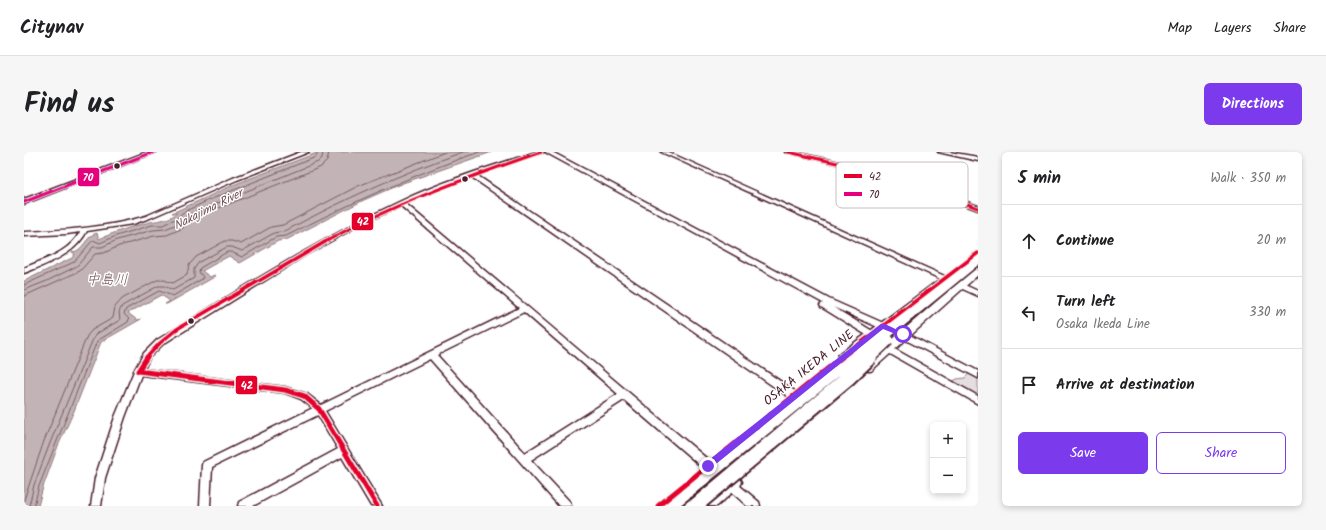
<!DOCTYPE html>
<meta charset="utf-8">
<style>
body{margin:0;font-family:Kalam,"Klee One",sans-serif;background:#f6f6f6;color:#202124}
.controls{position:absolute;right:12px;bottom:12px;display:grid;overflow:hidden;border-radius:6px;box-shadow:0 2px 6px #0003}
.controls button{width:36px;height:36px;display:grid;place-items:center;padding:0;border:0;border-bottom:1px solid #e0e0e0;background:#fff;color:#202124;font:20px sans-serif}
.stop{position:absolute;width:12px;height:12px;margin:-9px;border:3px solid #7c3aed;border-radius:50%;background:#fff}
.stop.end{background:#7c3aed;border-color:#fff;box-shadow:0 1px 4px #0008}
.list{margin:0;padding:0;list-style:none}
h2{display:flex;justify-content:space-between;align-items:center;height:52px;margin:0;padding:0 16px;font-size:17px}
h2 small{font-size:13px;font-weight:400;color:#757577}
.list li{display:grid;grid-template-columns:26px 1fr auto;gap:12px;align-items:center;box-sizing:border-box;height:72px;padding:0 16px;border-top:1px solid #e0e0e0}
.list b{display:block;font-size:15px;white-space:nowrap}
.list p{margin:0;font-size:13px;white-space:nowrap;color:#757577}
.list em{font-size:13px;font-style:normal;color:#757577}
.actions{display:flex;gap:8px;padding:12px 16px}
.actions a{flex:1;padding:9px 0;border:1px solid #7c3aed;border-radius:6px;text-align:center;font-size:14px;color:#7c3aed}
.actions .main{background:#7c3aed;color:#fff}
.icon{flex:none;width:22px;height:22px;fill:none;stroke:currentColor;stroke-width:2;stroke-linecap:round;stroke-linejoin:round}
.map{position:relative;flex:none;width:954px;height:354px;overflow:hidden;border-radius:6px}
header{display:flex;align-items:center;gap:24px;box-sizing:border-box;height:56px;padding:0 20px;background:#fff;border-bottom:1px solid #e0e0e0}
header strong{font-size:19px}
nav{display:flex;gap:22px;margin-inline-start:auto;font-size:14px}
.intro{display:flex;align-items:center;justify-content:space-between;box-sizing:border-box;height:96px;padding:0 24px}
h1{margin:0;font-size:28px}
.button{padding:10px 18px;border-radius:6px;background:#7c3aed;color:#fff;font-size:14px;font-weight:700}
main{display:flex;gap:24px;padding:0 24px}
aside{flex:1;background:#fff;border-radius:6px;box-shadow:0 2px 6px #0003}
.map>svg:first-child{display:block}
.green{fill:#e5dee0;stroke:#987e86}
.water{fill:#c1b3b6;stroke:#91787e}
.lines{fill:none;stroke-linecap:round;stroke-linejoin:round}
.shore{stroke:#7a5a63;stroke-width:1}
.minor-casing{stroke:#4a1f2b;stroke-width:3}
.major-casing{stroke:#4a1f2b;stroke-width:3}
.highway-casing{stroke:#4a1f2b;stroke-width:3}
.minor{fill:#fff;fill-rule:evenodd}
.major{fill:#fff;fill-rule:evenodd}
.highway{fill:#fff;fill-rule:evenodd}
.highway-bridge-far1-casing{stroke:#4a1f2b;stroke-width:14;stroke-linecap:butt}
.highway-bridge-casing{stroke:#4a1f2b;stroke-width:18;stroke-linecap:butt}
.highway-bridge-far1{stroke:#fff;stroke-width:11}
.highway-bridge{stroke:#fff;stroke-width:14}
.bus-1-far2-casing{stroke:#fff;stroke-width:5}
.bus-1-far1-casing{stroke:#fff;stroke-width:6}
.bus-1-casing{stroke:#fff;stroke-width:8}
.bus-2-casing{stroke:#fff;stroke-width:5}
.bus-1-far2{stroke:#e4002b;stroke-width:3}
.bus-1-far1{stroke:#e4002b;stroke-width:3.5}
.bus-1{stroke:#e4002b;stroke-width:5}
.bus-2{stroke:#e5007d;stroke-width:3}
.route{fill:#7c3aed}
.bus-dot{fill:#4a1f2b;stroke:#fff;stroke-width:1.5}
.labels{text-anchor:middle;stroke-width:3;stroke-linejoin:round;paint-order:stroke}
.far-water-label{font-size:12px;font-style:italic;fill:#74535c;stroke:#fff}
.street-label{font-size:13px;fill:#4a1f2b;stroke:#fff}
.water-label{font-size:14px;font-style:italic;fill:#74535c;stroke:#fff}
.key{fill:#fff;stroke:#c9bcbf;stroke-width:1}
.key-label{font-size:11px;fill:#4a1f2b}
.line-badge{stroke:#fff;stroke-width:1.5}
.badge-label{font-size:11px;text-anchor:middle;font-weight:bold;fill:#fff}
</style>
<header>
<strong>Citynav</strong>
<nav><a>Map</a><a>Layers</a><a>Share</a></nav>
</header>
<div class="intro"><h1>Find us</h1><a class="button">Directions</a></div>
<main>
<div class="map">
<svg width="954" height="354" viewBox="0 0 954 354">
<rect width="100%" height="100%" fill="#fff"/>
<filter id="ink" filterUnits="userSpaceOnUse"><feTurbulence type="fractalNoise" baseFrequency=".025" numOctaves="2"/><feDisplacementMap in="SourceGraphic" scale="8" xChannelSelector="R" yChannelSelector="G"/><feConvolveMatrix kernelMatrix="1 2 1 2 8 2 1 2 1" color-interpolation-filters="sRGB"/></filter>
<g filter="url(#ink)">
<path class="green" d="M946,220L954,225V246L927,230L933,227L941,226Z"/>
<path class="water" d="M295,0H468L379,31L340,48L262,88L254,89L216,111L205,104L178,119L186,125L190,123L192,124L143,152H141L146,149L137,143L104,161L113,168L117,167L77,190L50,259L34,294L19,335L14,354H0V129L48,106L51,102L48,100C59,100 62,83 73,81L75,87C91,80 108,74 126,70C136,68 145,68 153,61H148L209,33Z"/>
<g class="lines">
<path class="shore" d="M0,133L50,110L69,88L76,91L92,84L128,73H139L153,66L158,61L185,48L292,5L294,0
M0,138L23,129L53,114L69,95H78L93,88L129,78L141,77L156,71L162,64L294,10L298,6L299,0
M0,144L56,119L71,102L80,101L95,94L130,84L143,83L159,76L166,69L190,58L297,15L303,9L305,0
M0,348L20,289L63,184L68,178L89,166L91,155L98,147L133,128H140L149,131L163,123L165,113L172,105L201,89H208L217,92L247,75L259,73L334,34L421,0
M5,354L10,333L26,291L69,187L72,182L96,168L95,160L98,154L134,134H140L149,138L170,126V117L175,110L203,95H208L218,99L250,81L261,79C319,48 377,21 439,0
M10,354L15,334L73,189L104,170L105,167L100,162L102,157L135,139L149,144L178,127L179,125L175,120L176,116L203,100H207L218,105L252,85L262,84C325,52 388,23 455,0"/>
<g class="minor-casing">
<path id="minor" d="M277,0H285L213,28L126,66L109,72L63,79C53,98 36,106 18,114C12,116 6,119 0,121V116C20,107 45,101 56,80L43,82L0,84V80C40,78 84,76 122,64L209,26Z
M512,0H520L451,22L781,246L783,249L781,252L778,253L775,252L446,24L411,38L382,52L695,317L696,320L695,323L691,325L687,323L600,248L507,308L546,350L547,354H535L406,207L301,259L358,354H347L318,305L229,354H214L215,350L314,297L294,263L188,315L186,354H176L178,313L179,310L289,256L277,247L261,241L117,223L101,265L81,326L77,354H67L71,326L91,265L110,219L120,201L133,188C212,140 291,89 375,50C419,29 465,15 512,0ZM377,54L495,156L297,253L283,242L261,235L120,217L126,205L139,192L282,103L334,74ZM500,160L594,242L501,301L413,203Z
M521,0H528L805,147L882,181L954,219V226L876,185L809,155L850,180L867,195L954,244V252L861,199L844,184L797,155L796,153L799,151Z
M637,0H644L954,139V144Z
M761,0H771L864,21L954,54V58L860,23Z
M914,0H925L954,5V9Z
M705,326L709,328L735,350L736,354H723L701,334L700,331L701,328Z"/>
</g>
<g class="major-casing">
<path id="major" d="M123,0H132L0,52V47Z
M954,115V123L847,219H839L838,216L839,213L951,116Z
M915,129L920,132L918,134L822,209H814L813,206L814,203L912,130Z
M711,324L716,326L718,330L716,334L693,354H676L678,350L706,326Z"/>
</g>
<g class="highway-casing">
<path id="highway" d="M695,316L700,318L703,323L700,328L668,354H648L650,349L690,318Z"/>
</g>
<use href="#minor" class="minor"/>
<use href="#major" class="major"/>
<use href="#highway" class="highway"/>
<g class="highway-bridge-far1-casing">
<path id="highway-bridge-far1" d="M828,206L859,184L954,106
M845,206L864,188"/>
</g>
<g class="highway-bridge-casing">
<path id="highway-bridge" d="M644,354L809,220L830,205
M671,354L824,226L846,205"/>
</g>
<use href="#highway-bridge-far1" class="highway-bridge-far1"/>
<use href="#highway-bridge" class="highway-bridge"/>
<g class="bus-1-far2-casing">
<path id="bus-1-far2" d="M764,0L862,22L954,56
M299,91C368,52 443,26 517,0"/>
</g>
<g class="bus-1-far1-casing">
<path id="bus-1-far1" d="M122,206L136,191L153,177L301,90
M817,206L954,101"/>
</g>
<g class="bus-1-casing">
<path id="bus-1" d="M123,205L114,219L261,238L280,244L295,257L353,354
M634,354L818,205"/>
</g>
<g class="bus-2-casing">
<path id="bus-2" d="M0,50L129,0"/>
</g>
<use href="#bus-1-far2" class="bus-1-far2"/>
<use href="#bus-1-far1" class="bus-1-far1"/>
<use href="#bus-1" class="bus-1"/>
<use href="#bus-2" class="bus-2"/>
</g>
</g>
<path class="route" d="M857,172H861L882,182L879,185L859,177L687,316H681L680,314L681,311Z"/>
<g class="bus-dot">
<circle cx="93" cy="14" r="3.5"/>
<circle cx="441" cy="27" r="3.5"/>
<circle cx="167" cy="169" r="3.5"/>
</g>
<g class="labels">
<g class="far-water-label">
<text transform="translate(184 57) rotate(-27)" y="4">Nakajima River</text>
</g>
<g class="street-label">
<text transform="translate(784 215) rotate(-39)" y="5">OSAKA IKEDA LINE</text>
</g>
<g class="water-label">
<text x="83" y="132">中島川</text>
</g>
</g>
<rect x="812" y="10" width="132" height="46" rx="6" class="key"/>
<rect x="820" y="22" width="18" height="4" fill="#e4002b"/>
<rect x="820" y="40" width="18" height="4" fill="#e5007d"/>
<g class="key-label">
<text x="845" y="28">42</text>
<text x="845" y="46">70</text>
</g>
<g class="line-badge">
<rect x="53" y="15" width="23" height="20" rx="4" fill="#e5007d"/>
<rect x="327" y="60" width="23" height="19" rx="4" fill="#e4002b"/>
<rect x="211" y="223" width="23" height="20" rx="4" fill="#e4002b"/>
</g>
<g class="badge-label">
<text x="64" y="29">70</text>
<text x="339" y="73">42</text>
<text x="223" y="237">42</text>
</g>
</svg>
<div class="controls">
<button>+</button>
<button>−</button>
</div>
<div class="stop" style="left:879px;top:182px"></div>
<div class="stop end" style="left:684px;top:314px"></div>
</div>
<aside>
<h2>5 min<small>Walk · 350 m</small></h2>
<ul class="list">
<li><svg class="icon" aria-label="ahead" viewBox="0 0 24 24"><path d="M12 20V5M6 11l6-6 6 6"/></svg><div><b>Continue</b></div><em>20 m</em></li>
<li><svg class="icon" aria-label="left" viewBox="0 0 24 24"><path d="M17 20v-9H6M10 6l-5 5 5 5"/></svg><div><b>Turn left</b><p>Osaka Ikeda Line</p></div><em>330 m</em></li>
<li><svg class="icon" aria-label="arrive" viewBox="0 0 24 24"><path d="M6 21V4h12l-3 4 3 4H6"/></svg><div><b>Arrive at destination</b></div></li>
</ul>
<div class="actions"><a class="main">Save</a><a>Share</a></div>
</aside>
</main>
